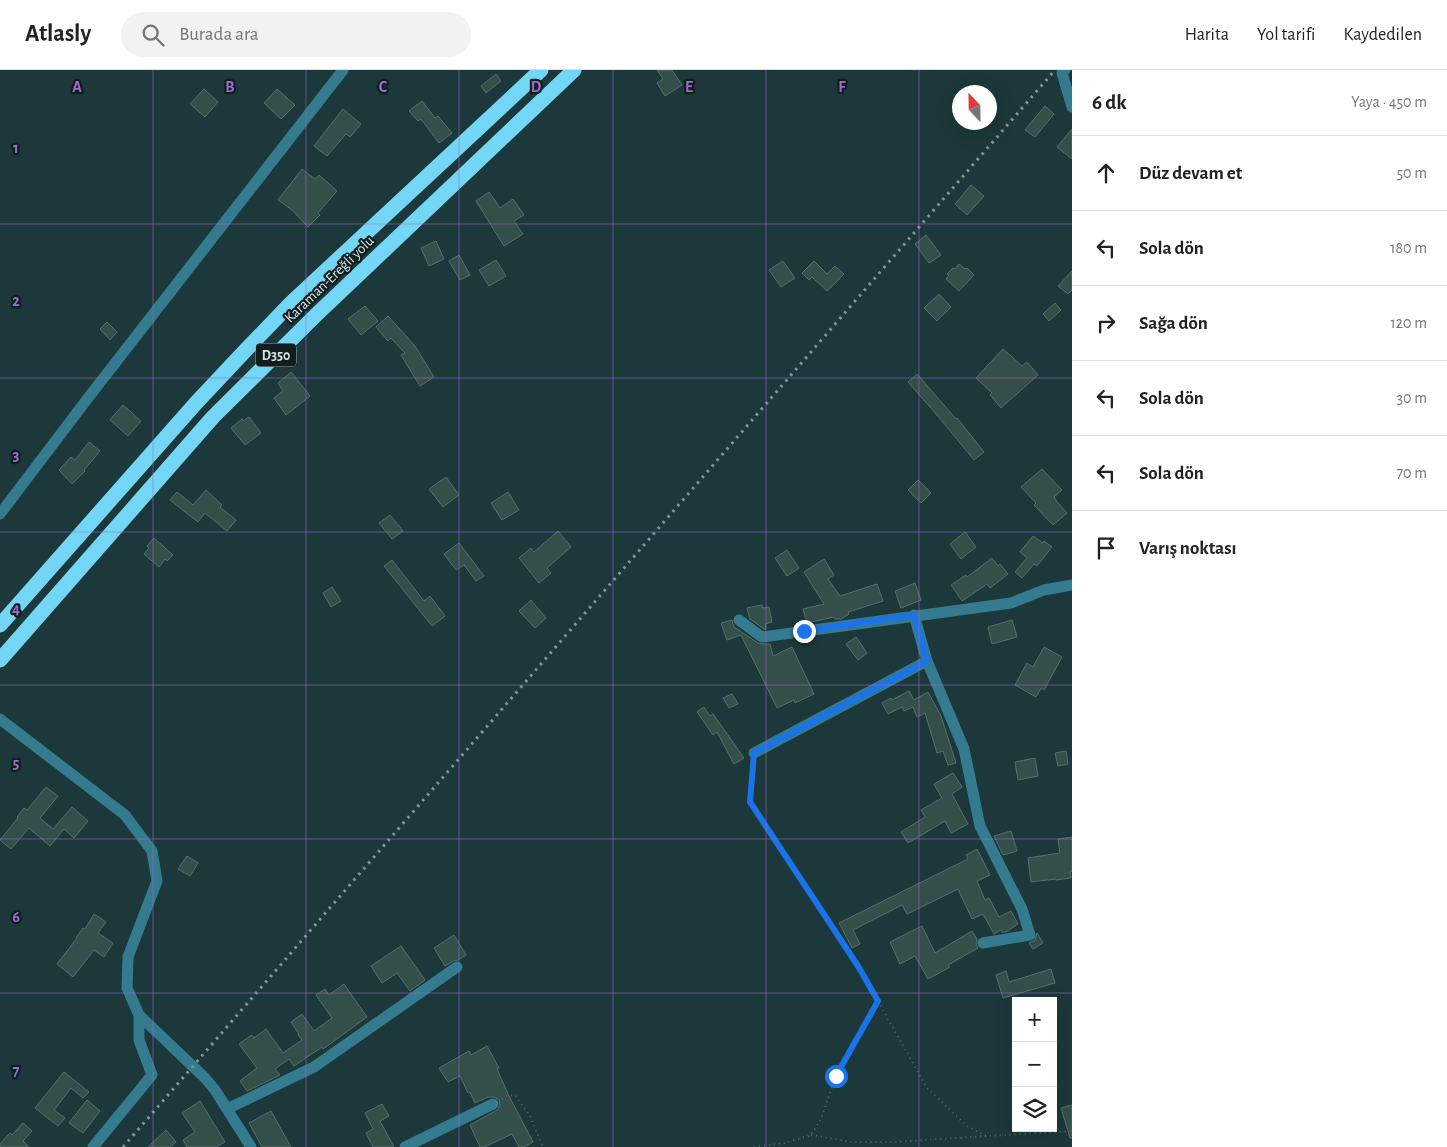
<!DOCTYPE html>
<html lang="tr">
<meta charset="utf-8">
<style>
body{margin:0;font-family:"Alegreya Sans",sans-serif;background:#f2f2f2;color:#222}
.controls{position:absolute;right:15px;bottom:15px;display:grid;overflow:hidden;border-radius:0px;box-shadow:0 5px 20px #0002}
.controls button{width:45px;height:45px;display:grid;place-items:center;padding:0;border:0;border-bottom:1px solid #e0e0e0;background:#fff;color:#222;font:25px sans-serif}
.compass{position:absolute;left:952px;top:15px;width:45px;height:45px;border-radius:50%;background:#fff;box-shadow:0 5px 20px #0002;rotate:338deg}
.stop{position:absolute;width:15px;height:15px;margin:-11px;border:4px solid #1a73e8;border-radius:50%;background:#fff}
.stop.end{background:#1a73e8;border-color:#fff;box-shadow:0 1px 5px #0008}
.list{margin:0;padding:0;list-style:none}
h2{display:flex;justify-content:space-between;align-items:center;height:65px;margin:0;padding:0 20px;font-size:21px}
h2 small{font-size:16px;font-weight:400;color:#767676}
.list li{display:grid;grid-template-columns:32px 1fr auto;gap:15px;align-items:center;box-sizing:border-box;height:75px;padding:0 20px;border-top:1px solid #e0e0e0}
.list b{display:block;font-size:19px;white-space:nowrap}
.list em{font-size:16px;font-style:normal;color:#767676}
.icon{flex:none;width:28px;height:28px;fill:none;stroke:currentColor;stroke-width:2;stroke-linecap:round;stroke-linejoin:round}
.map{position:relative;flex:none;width:1072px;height:1077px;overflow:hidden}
header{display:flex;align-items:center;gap:30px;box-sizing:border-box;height:70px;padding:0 25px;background:#fff;border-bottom:1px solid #e0e0e0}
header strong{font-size:24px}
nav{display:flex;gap:28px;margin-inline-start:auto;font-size:18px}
.search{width:350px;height:45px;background:#f2f2f2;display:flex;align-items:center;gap:12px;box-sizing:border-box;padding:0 18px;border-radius:28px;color:#767676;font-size:19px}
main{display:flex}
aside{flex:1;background:#fff}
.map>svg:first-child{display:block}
.building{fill:#344f4a;stroke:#55716c}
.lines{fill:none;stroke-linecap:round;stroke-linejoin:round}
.path{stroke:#546d6e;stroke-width:2;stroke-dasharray:1 4;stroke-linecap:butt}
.minor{stroke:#357b90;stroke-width:11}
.highway{stroke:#73d6f5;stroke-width:15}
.rail{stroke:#819798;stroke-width:3;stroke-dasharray:2.5 5;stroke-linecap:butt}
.route{stroke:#1a73e8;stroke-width:6}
.grid{fill:none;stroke:#9b6dcd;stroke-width:1;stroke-opacity:0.55}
.labels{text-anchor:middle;stroke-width:4.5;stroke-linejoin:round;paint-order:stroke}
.shield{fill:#111d1e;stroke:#9caaab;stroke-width:1}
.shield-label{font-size:14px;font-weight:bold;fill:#d7e7e8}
.street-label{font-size:15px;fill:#d7e7e8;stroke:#111d1e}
.grid-label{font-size:16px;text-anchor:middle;font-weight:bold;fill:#9b6dcd;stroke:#111d1e;stroke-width:4.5;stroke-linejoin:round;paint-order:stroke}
</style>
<header>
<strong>Atlasly</strong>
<div class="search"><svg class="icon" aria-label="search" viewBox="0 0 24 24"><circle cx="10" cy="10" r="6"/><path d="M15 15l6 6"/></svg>Burada ara</div>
<nav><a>Harita</a><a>Yol tarifi</a><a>Kaydedilen</a></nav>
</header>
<main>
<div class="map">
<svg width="1072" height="1077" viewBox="0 0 1072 1077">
<rect width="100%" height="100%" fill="#1c383a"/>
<path class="building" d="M657,0H672L682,15L665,26L657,13L663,9Z
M496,4L501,11L486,23L481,16Z
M204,19L218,32L205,47L190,34Z
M277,19L295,35L281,49L264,33Z
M422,31L435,48L438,46L452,63L439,73L421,49L418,51L409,41Z
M1045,36L1054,44L1035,67L1025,60Z
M343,39L361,54L350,67L346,64L327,86L314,76Z
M1072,59V89L1057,77Z
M302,99L315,109L319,105L337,121L318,143L320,145L308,157L292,140L278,130Z
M971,115L984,126L967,145L955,134Z
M489,122L500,138L513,129L524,145L514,151L523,164L504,176L476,131Z
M926,165L941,185L929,193L915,174Z
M436,171L444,189L429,196L421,178Z
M459,185L470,205L460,210L449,191Z
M496,190L506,206L489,216L479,200Z
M783,191L795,208L781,217L769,200Z
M814,191L827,204L835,196L844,204L827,221L812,207L809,210L802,203Z
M959,194L965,199L967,198L974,205L959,221L946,209L949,205L947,204L953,198L955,199Z
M1072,201V220L1068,224L1058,216Z
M939,224L951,237L937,251L924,238Z
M1055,233L1061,240L1049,251L1043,244Z
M365,236L378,251L361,265L348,249Z
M388,246L415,276L434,307L420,316L401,285L405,283L391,268L388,271L376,257Z
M107,252L117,262L110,270L100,259Z
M1003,279L1022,296L1027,292L1038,305L1001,338L990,325L992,323L976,308Z
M291,302L310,326L286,345L274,328L283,321L278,313Z
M917,304L956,349L957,348L984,382L974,390L937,345L908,312Z
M123,335L141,351L128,366L110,350Z
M249,347L261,363L245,375L231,358L242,349L243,351Z
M89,372L100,381L84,400L85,401L72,414L59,400L71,387L75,390Z
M1042,399L1062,420L1054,427L1058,433L1067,443L1053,455L1034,435L1036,433L1021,417Z
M446,407L459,425L443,437L429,419Z
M918,410L931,423L921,433L908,420Z
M206,420L222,435L220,437L236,450L227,461L205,443L198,452L170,430L177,422L193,435Z
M508,422L519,440L502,450L491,433Z
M390,445L403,461L392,469L379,453Z
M558,461L571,477L547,498L551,503L539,513L519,488L531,478L534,482Z
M965,462L976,477L961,489L950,474Z
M1033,466L1043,473L1044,471L1052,477L1037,496L1034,494L1022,508L1015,502L1027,488L1020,482Z
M154,468L173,485L167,491L165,489L159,497L144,484L149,478L147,476Z
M459,473L484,506L476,511L464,495L456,500L444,484Z
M787,480L799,498L787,506L775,488Z
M992,488L998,496L1000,494L1008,504L990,518L987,514L962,531L951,515L966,505L967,507Z
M824,489L834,505L828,509L840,526L877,514L883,531L848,542L849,544L841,549H835L834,547L807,553L803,539L824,534L804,502Z
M392,490L424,531L430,526L445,546L432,556L384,496Z
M915,513L921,530L901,538L895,521Z
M332,517L341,531L331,537L323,523Z
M531,530L546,548L535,558L519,541Z
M762,535L763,538L769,537L772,552L765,554L766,559H764L750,549L747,538Z
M732,550L734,557L758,573L763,574H770L773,586L792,577L814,624L795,633L794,630L777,638L741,565L727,570L721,553Z
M1012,550L1017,567L992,574L988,557Z
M856,567L867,583L858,590L846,574Z
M1044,577L1062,587L1044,620L1041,618L1036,627L1015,615L1027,593L1033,597Z
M909,621L914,630L928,622L941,646L956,693L948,695L943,681L937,683L925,643L917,647L913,637L904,641L902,637L888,644L882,633L891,628L892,630Z
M732,624L738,634L729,638L723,628Z
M704,637L710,646L713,644L744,688L734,694L717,662L713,665L697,642Z
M1066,681L1068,694L1058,696L1055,683Z
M1035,688L1038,706L1018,710L1015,692Z
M953,703L962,717L952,724L968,754L951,763L945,751L908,773L901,762L925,747L921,740L942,728L934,714Z
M46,717L58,726L40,748L53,759L72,737L88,751L74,768L64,759L50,776L29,758L11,779L0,770L18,748L17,747L24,738L27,740Z
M1011,761L1017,781L1003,785L994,766Z
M1072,767V801L1070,802L1071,808L1056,810V809L1031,812L1028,788L1060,783L1058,769Z
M977,779L990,805L977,811L985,830L989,828L999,847L1011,841L1018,854L1006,862H1002L1001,860L994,864L983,844L972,849L958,819L907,844L902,835L853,860L860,874L852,878L839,853L968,789L966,785Z
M187,786L198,793L190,806L178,799Z
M94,844L106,852L98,863L113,873L104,887L94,880L73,907L57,894L77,868H76L83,858L85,859Z
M922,856L935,883L972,861L977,869L976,874L978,878L948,895L950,897L928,909L915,886L900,894L890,872Z
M1037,863L1043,873L1033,879L1029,873L1035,870Z
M454,865L466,885L458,890L453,891L445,896L434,878Z
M401,876L425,910L410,921L397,903L382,913L371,896Z
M1051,899L1055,913L1003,928L996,905L1006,901L1009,912Z
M344,914L367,947L323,979L322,977L294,996L289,989L275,999L280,1005L247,1021L240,1011L257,998L239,974L252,965L254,968L266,959L283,983L302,970L298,965L299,964L291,952L302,944L314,961L332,948L316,925L325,919L329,925Z
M487,976L499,998L497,999L509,1026L533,1072L524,1077H519L512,1064L484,1077H480L470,1055L497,1040L500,1035L499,1030L494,1027H488L475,1033L470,1022L468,1023L460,1006L448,1012L439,998L469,981L471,985Z
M64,1002L89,1022L83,1028L71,1018L54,1040L65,1048L58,1056L35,1038Z
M87,1030L100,1041L83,1063L69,1053Z
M200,1031L225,1072L216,1077H187L183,1070L195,1062L182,1043Z
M382,1034L389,1046L380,1051L394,1077H373L366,1063L373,1059L365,1043Z
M1072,1035V1068H1070L1061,1038Z
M271,1041L291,1077H262L249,1053Z
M23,1053L32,1061L23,1071L29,1077H0V1074L10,1063L12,1065Z
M166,1060L176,1072L170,1077H148Z"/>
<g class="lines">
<path class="path" d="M753,694L750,732L858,896L927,1018L967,1056L986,1066L1072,1061
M502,1029L507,1026L515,1025L530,1046L543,1077
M811,1065L852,1072H895L986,1066
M754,1077L785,1073L811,1065L821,1049L836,1006L878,931"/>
<path class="minor" d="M1065,0L1062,3L1072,37
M0,444L88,328L343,0
M914,545L927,591L964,679L980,756L1022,839L1030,865L983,873
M739,550L762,567L1011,533L1044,520L1072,515
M0,649L125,745L152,781L157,811L128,887L127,918L139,945L205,1008L215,1020L251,1077
M754,683L927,591
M227,1039L314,997L457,897
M93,1077L152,1005L139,970V945
M405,1077L493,1034"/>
<path class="highway" d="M0,555L196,333L242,284L291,233L541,0
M0,590L213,347L316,245L574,0"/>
<path class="rail" d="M123,1077L1055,0"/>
</g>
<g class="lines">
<path class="route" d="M804,561L914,545L927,591L754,683L750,732L858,896L878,931L836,1006"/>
</g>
<path class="grid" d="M153,0V1077M306,0V1077M459,0V1077M613,0V1077M766,0V1077M919,0V1077M0,154H1072M0,308H1072M0,462H1072M0,615H1072M0,769H1072M0,923H1072"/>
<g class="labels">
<rect class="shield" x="256" y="273.5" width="40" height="23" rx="4"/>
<g class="shield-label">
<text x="276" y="290">D350</text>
</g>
<g class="street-label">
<text transform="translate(329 209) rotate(-44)" y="5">Karaman-Ereğli yolu</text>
</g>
</g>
<g class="grid-label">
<text x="77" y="22">A</text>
<text x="230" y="22">B</text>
<text x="383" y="22">C</text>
<text x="536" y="22">D</text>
<text x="689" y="22">E</text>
<text x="842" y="22">F</text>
<text x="16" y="83">1</text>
<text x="16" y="236">2</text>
<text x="16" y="390">3</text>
<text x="16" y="544">4</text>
<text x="16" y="698">5</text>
<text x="16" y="852">6</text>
<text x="16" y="1006">7</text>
</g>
</svg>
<div class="controls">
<button>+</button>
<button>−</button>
<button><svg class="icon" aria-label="layers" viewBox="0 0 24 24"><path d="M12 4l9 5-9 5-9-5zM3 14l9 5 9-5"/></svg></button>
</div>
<svg class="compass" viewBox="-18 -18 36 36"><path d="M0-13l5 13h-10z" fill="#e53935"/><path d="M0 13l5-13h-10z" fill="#767676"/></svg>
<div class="stop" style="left:836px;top:1006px"></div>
<div class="stop end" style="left:804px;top:561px"></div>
</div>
<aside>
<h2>6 dk<small>Yaya · 450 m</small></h2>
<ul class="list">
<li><svg class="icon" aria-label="ahead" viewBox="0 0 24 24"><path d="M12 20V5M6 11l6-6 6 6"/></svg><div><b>Düz devam et</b></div><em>50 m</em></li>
<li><svg class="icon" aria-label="left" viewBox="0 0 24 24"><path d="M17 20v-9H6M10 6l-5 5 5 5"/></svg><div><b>Sola dön</b></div><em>180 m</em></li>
<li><svg class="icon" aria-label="right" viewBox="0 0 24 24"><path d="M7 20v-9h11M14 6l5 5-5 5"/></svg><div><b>Sağa dön</b></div><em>120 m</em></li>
<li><svg class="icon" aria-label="left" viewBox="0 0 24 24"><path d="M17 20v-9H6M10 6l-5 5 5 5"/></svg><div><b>Sola dön</b></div><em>30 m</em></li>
<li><svg class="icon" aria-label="left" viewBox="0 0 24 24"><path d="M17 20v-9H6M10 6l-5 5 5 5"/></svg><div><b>Sola dön</b></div><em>70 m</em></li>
<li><svg class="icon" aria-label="arrive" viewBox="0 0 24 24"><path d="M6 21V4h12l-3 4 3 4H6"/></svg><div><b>Varış noktası</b></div></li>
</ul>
</aside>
</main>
